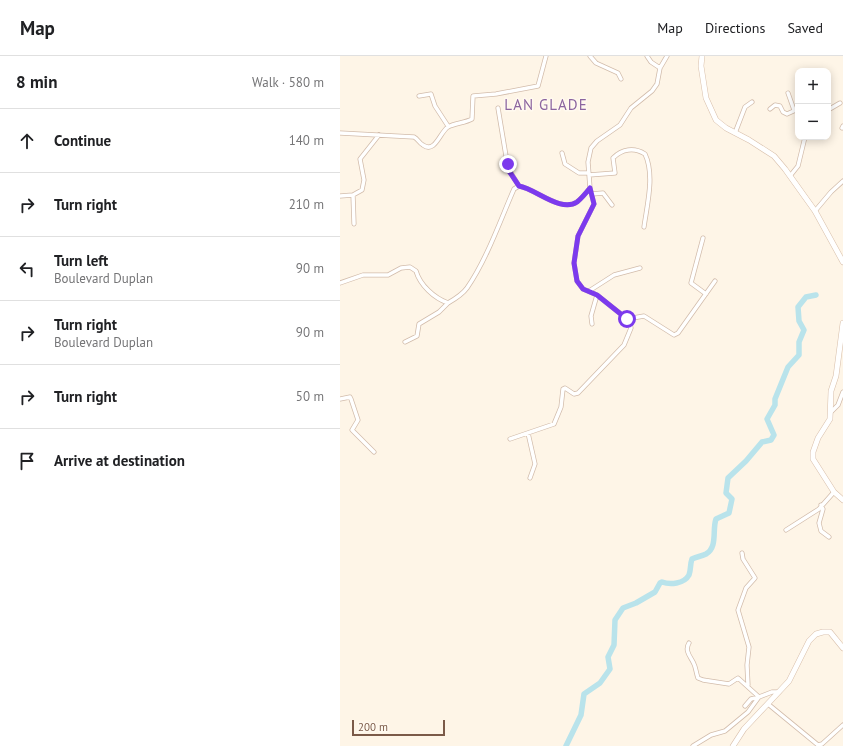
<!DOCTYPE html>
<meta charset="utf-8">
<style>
body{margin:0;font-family:"PT Sans",sans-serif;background:#f2f2f2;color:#202124}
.controls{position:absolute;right:12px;top:12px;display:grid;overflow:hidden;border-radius:8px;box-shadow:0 2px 10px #0003}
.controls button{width:36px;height:36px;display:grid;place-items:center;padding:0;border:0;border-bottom:1px solid #e0e0e0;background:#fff;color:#202124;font:20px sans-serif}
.scale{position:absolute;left:12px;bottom:10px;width:93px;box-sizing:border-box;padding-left:4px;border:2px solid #7b5a48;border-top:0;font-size:11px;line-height:14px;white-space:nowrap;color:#7b5a48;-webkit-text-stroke:3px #fff9ef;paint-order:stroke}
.stop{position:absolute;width:12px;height:12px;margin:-9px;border:3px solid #7c3aed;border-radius:50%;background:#fff}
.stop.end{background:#7c3aed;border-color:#fff;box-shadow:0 1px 4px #0008}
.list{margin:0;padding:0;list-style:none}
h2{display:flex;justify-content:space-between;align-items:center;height:52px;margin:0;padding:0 16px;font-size:17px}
h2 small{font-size:13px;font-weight:400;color:#757577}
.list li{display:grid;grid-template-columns:26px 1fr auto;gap:12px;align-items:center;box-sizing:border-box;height:64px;padding:0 16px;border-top:1px solid #e0e0e0}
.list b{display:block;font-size:15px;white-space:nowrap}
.list p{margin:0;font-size:13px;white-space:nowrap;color:#757577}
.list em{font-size:13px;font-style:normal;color:#757577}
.icon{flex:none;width:22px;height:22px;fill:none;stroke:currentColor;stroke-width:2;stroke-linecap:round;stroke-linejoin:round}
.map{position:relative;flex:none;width:503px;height:690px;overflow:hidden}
header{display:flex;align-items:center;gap:24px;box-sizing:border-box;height:56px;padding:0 20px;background:#fff;border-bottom:1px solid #e0e0e0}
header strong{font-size:19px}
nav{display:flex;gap:22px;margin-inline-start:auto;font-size:14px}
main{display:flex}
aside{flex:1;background:#fff}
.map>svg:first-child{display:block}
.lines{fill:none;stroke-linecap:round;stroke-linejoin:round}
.river{stroke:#b9e3eb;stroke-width:5.5}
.street-casing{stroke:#d2bcab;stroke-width:5}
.secondary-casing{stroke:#d8bfaa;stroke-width:6}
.street{stroke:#fff;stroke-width:3.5}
.secondary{stroke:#fff;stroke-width:5}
.route{stroke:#7c3aed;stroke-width:5}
.labels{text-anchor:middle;stroke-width:3;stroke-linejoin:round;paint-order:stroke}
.quarter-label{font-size:15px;letter-spacing:1px;fill:#8b649f;stroke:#fff9ef}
</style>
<header>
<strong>Map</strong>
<nav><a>Map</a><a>Directions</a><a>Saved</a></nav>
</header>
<main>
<aside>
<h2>8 min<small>Walk · 580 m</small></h2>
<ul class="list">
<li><svg class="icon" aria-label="ahead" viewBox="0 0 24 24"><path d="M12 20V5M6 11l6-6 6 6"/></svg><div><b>Continue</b></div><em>140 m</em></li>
<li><svg class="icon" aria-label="right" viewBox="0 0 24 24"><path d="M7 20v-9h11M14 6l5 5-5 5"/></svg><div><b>Turn right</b></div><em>210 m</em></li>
<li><svg class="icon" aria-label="left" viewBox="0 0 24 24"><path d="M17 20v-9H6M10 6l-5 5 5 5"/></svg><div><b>Turn left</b><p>Boulevard Duplan</p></div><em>90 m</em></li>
<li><svg class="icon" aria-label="right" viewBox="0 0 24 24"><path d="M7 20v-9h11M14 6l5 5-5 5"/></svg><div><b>Turn right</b><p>Boulevard Duplan</p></div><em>90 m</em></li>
<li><svg class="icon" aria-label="right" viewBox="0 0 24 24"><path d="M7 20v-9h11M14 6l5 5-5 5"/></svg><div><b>Turn right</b></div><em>50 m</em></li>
<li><svg class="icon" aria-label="arrive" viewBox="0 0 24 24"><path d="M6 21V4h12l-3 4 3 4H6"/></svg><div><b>Arrive at destination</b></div></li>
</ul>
</aside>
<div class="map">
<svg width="503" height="690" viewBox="0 0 503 690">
<rect width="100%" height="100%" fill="#fef5e7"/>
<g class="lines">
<path class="river" d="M226,690L241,659L244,638L260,627L270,613L268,601L274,589L275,564L283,552L296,547L315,536L320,527L322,526C330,529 344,528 349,519C351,514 350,508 352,503C356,501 362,500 366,498C378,491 372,474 376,463L389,457L392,443L386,437L388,422L406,405L422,386L431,384L434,379L427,363L435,349V343L448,311L459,299V286L464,274L459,265L458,251L466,241L476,239"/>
<g class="street-casing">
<path id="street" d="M250,0L256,7L278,17L281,23
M307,0L311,6L320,12
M448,37L454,54
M79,40L91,38L95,50L108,70
M158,52L168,112L179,130
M430,53L435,49L440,50L443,56L447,58L458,53
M488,54L500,47
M502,72L503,70
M0,77L74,81C78,83 79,87 83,89C95,98 100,76 108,71C115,67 125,67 132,63L133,40L156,38L198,30L206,0
M395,77L405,51L412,46
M222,97L225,108L239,117H249
M249,119L275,117L273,102C282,93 294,91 305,98C315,119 307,149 304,171
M450,120L458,110L465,81
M250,132L254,148L238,180L234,207L237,225L243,233L257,239L287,263L304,260L334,279L338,277L375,225
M252,138L263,137L272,149
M13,139L14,168
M0,140L13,139L22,134L24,124L20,103L39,79
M475,155L491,136L503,125
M363,182L351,227L366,238
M0,227L23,219H48L61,212L70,211L76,215C80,229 94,242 108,247C115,243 122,239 127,232C147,203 160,165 174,133L179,130C196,133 221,157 237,146C242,142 246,137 250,132L248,106L251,92L257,85L280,69L291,52L312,35L317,28L320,12L327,0
M249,235L274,219L300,212
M252,268L251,260L257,239
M65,286L77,280L79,268L99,256L108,247
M0,343L10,341L11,343L18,364L12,374L34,396
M491,356L498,349L503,336
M188,377L195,408L190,422
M170,383L214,368L221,351L223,333L225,332L234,338L238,337L284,289L291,272L289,263
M481,449L483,453L479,467L481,475L489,481
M446,474L479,453L494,436
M402,497L403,503L415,522L406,532L398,554L409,591L407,609L408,629
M349,587C344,595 351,601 354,608C356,612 356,617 358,622L363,624L389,628L398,622L419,641L411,643L405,650
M428,648L478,689L482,688L503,669
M353,690L371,679L385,675L408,656L419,641L432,636H439"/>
</g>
<g class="secondary-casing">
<path id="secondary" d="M362,0L361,10L366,42L376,64L386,72L409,84L434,100L445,113L475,155L503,206
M503,267L496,320L491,335L490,363L478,382L473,396V403L494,436L503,444
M393,690L404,673L449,625L469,585L476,578L483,576H490L503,592"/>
</g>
<use href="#street" class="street"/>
<use href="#secondary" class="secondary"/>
</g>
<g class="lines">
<path class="route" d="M168,108L169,115L179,130C196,133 221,157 237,146C242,142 246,137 250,132L254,148L238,180L234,207L237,225L243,233L257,239L287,263"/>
</g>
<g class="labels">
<g class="quarter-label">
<text x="206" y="54">LAN GLADE</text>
</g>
</g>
</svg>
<div class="controls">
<button>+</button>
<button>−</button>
</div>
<div class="scale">200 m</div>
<div class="stop" style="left:287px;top:263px"></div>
<div class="stop end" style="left:168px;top:108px"></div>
</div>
</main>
